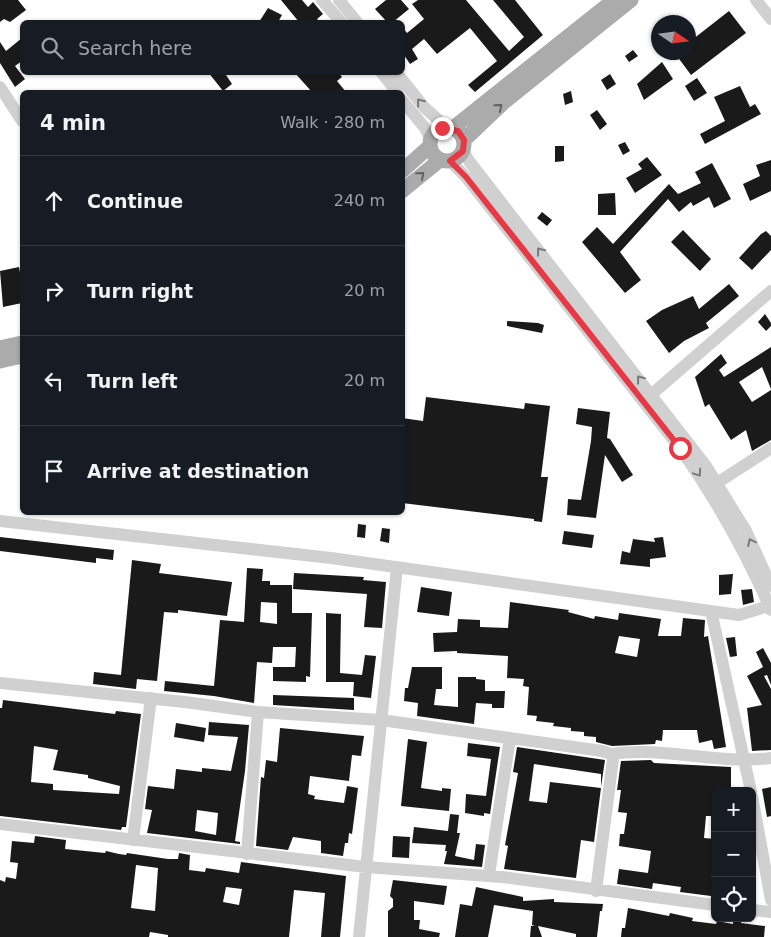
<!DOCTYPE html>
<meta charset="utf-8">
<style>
body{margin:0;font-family:"DejaVu Sans",sans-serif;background:#242831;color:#f1f3f6}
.controls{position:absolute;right:15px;bottom:15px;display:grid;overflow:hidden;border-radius:8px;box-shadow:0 1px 4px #0004}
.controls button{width:45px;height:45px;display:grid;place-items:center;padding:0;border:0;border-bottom:1px solid #363941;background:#171b24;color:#f1f3f6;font:25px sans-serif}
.compass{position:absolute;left:651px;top:15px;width:45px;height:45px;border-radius:50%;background:#171b24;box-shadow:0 1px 4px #0004;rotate:103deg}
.stop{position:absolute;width:15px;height:15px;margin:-11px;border:4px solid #e63946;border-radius:50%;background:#fff}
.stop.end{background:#e63946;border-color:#fff;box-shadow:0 1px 5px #0008}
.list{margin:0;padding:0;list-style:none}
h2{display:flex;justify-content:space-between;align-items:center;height:65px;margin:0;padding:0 20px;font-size:21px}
h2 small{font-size:16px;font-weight:400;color:#9ea1a6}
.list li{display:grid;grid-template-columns:32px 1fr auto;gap:15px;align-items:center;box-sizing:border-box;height:90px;padding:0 20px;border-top:1px solid #363941}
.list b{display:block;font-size:19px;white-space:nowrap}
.list em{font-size:16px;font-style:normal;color:#9ea1a6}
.icon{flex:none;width:28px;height:28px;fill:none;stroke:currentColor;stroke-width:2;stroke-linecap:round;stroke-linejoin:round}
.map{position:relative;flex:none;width:771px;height:937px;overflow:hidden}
.search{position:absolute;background:#171b24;box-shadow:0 1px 4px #0004;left:20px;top:20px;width:385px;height:55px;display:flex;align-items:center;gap:12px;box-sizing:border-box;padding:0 18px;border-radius:8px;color:#9ea1a6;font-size:19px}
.panel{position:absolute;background:#171b24;box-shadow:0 1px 4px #0004;left:20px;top:90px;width:385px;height:425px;border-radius:8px}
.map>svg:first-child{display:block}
.building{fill:#1a1a1a;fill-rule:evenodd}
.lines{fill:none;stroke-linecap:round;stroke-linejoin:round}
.minor{stroke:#d0d0d0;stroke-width:12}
.major{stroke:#ababab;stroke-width:15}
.oneway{stroke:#7a7a7a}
.oneway2{stroke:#636363}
.route{stroke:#e63946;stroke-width:6}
</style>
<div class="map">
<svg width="771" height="937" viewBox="0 0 771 937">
<rect width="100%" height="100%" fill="#fff"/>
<path class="building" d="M0,0H18L26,10L10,22L4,19L0,22Z
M281,0H302L308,7L313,2L323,14L317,19L320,22H299Z
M386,0H401L409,9L393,22H387L375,9Z
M418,0H466L509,51L524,37L493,0H515L543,35L475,92L468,85L497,61L470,28L437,54L424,39L412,49L418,59L410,64L402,52V27L407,33L424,19L412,4Z
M268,8L282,15L278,22H259Z
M729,11L746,33L691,75L674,52H688V43Z
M22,38V61L15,66L25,79L15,87L0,63V42L6,51Z
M633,50L638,56L629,62L625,56Z
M662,62L673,79L644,100L637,84Z
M208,72H224L232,84L223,91Z
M294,72H338L342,77L337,81L346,92H312Z
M610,74L616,84L607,90L601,80Z
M697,78L707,93L694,101L685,86Z
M740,86L750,107L755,104L761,114L705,144L700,134L725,121L714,97Z
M571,91L573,102L565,105L563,94Z
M597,110L607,124L600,130L590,115Z
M625,142L630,151L623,155L618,145Z
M555,146H564V161L555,162Z
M647,157L662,175L635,193L626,178L642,169L638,164Z
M771,160V191L750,201L743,184L760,176L756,165Z
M712,163L731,199L714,208L709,197L693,206L691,202L679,212L668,199L620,252L641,280L625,293L582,242L597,227L613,244L669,184L678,194L701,183L695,172Z
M615,193L616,215H598V194Z
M542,212L552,220L547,226L537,218Z
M683,230L711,259L700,271L671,242Z
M766,231L771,236V250L752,270L739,258L761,234Z
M19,267L22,284V303L3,307L0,271Z
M729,284L739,296L706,323L709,328L684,341L669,353L646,321L662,310L693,296L699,309Z
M765,314L771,323V326L766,331L758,322Z
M507,321L538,323L544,325L542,333L507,326Z
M771,347V389L762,367L739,382L752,402L771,390V440L752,451L746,430L731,440L709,404L705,407L695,377L721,354L727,363L719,370L724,377Z
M426,397L524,409L525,403L550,406L541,477H548L542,522L534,521V519L402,503V418L423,421Z
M578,408L610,412L607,438L610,439L633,475L622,482L605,455L596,518L567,515L568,499L581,500L591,441L592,427L576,424Z
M358,524L366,525L365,538L357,537Z
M382,528L390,529L389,543L380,541Z
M564,531L594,535L592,548L562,544Z
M0,537L114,550L113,560L96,558V563L0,551Z
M663,537L666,557L650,559V567L620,564L622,551L630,553L633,539L655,542L654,538Z
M132,560L161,564L159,573L232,582L227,616L178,610V613L164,612L157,681L137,679L136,689L93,684L94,672L121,675Z
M247,568L263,569L262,581H270V585H292V613H312L310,677L306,676V682L273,681V667H295L296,647H273L272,663L257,662L254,703L214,696L164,691L165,681L214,686L220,620L244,622ZM261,602L277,603V624L260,622Z
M294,573L364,577L363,580L386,582L382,628L364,627L367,594L293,589Z
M733,574L731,594L719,595V575Z
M421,587L452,592L449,616L417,612Z
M752,589L754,602L743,605L741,590Z
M510,602L569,610L568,612L594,619L595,616L618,620L619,613L661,619L658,636H681L683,618L705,620L704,637L708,636L726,747L714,749L712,740L699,743L697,730H663L662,741L656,740L655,744L612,746L596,742V737L584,736V732L571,731V728L553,726L554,723L536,721L537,716L527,715L529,687L523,686L524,679L507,678L508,656L457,653V651L434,652L433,633L457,632L458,619L480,620V627L508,628ZM619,636L640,639L637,657L615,653Z
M326,613L341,614L340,673L362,675L365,655L376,656L371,698L353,696L354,682H326Z
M735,637L737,656L730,657L726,638Z
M763,648L771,663V685L767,675L764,676L771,689V750L752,751L747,708L762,705L747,676L763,667L756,652Z
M412,667H442V689H436L434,705L458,707V677H476V679L485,680V691H505L504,708H492V704L476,703L474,724L417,716L418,703L404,701L405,688H408Z
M273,695L354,698V710L273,705Z
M3,700L115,714L116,711L141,714L126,827H122L121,830L0,816V708H2ZM34,746L58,750L53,770L88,775V778L120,786L119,794L53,790V784L31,782Z
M209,722L249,725L245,771L235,841L240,842V844L147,833L152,810L145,809L148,786L174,789L176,769L202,772V768L231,771L238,737L208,735ZM197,810L218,813L216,835L195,831Z
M176,723L206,728L204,742L174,737Z
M280,728L364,736L361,756L352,755L349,781L310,776L308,794L315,796L314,799L344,803L347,786L358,788L352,834L349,833L348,843H345L343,856L321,853V841L293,837L288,850L256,846L261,777L264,778L266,760L277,762Z
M408,739L427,742L421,788L442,791V788L451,789L449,811L401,806Z
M468,743L500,747L490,814L484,813V816L465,813L466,794L486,796L491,759L467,756Z
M517,747L605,760L601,787V774L534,764L529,801L547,803L550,782L601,788L594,842L581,840L576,878L504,869L508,846L505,845L518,773L513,772Z
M651,760L654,763L731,767V791H715V816H706L704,838L715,839V867L711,896L680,892L681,887L653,883L652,889L617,884L619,869L648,873L651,851L619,846L620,834H624L627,813L618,812L621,790H617L621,761Z
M771,787V816L767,817L762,789Z
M450,814L459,815L457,833H460L455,856L474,860L476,844L485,845L482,867L444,864L447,851H445L446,845L412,843L414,827L448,831Z
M35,836L66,840L65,849L105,853L106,851L119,854L126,855L127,853L168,859H178L179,853L190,855L189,870L205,872L206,868L239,873L241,862L346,876L340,937H321L325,893L294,890L289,937H168V935L150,932L149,937H0V880L5,882L6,877L16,879L18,863L10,862L12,841L34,843ZM136,865L158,868L155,911L131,908ZM226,887L242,889L239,905L223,902Z
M393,836L410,837L409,858L392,857Z
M393,880L447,886L444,905L414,901V920H420L419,929L440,933L439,937H388V911L393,907V899L390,896Z
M476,887L523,897V901L554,899V902L603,904L602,911H600L597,937H576V934L538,926L542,937H530L531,926H535L532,925L533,911L494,905L488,937H455L460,904L472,906Z
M628,908L669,916L670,913L693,918L692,921L716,924L717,921L733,924V919H742L741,923L765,926L764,937H621L622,928H625Z"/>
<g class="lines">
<path class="minor" d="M322,0L341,22
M339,0L357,22
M756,0L771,19
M381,72L397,92
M396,72L424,107L447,128
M0,87L22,121
M402,100L425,128L431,140
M463,150L469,161L706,466L746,531L771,586
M450,161L466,177L680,448C716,499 746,553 771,610
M652,394L771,291
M717,483L771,448
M0,521L331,558L739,615L769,606
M711,611L751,791
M0,683L185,702L258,712L381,720L602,751L611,754L613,759L596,891
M611,754C665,746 717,765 771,758
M752,796L771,900
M0,824L366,867L502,877L715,905
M133,840L151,698
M247,854L258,712
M489,875L510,738
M752,910L771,912
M359,937L397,567"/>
<path class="major" d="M430 144a17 17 0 1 1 34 0a17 17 0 1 1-34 0Z
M453,128L614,0
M464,140L503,103L631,0
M402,171L430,146
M402,191L440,160
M0,348L22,343
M0,361L22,356"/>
</g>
<defs><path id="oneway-chevron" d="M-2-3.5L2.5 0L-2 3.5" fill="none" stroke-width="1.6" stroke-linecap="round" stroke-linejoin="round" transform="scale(1.25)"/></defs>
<g class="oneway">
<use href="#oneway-chevron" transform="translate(420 102) rotate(-129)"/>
<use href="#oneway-chevron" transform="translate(540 251) rotate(-128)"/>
<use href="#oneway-chevron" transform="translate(640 379) rotate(-128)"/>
<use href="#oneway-chevron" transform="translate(698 473) rotate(56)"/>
<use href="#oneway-chevron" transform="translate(751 542) rotate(-116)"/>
</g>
<g class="oneway2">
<use href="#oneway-chevron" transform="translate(499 107) rotate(-40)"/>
<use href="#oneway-chevron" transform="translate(421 175) rotate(-41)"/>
</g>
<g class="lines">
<path class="route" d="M442,128L458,131L464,140L463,151L450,161L466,177L680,448"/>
</g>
</svg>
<div class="controls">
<button>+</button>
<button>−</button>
<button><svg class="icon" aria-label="locate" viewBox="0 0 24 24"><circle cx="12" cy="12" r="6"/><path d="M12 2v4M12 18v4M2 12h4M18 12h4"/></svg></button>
</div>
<svg class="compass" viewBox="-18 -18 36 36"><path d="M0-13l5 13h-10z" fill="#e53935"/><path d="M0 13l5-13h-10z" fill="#9ea1a6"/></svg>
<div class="stop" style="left:680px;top:448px"></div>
<div class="stop end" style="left:442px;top:128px"></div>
<div class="search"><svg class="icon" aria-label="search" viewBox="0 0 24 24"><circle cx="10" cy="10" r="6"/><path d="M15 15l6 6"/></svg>Search here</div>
<section class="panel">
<h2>4 min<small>Walk · 280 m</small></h2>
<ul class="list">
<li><svg class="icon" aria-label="ahead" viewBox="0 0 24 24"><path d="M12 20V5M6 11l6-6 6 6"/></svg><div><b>Continue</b></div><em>240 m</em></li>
<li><svg class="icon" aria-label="right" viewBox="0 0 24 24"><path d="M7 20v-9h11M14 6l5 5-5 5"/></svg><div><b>Turn right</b></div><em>20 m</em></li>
<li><svg class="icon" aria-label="left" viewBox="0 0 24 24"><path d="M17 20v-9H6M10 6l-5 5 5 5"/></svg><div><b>Turn left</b></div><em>20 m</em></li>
<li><svg class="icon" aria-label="arrive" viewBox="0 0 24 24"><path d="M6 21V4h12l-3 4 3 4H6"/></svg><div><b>Arrive at destination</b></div></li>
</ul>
</section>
</div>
